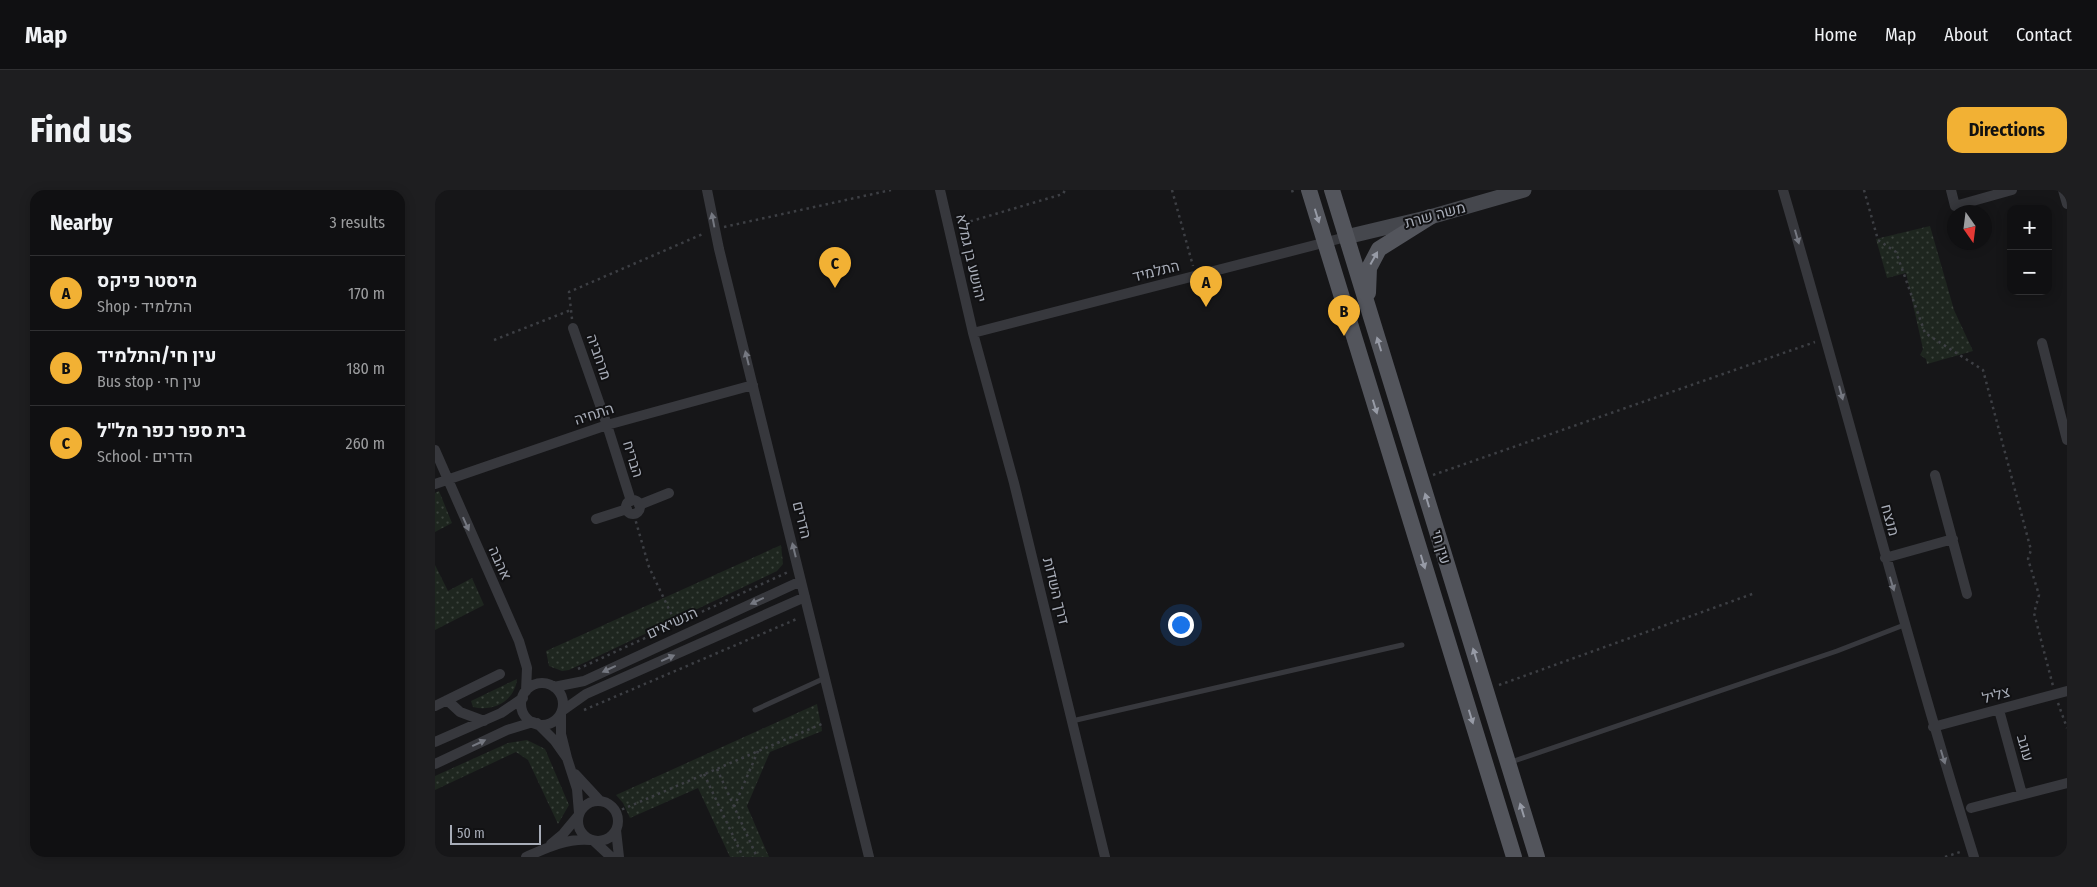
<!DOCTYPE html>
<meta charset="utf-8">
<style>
body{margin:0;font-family:"Fira Sans Condensed",Heebo,sans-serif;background:#1e1e20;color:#f1f3f6}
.controls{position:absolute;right:15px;top:15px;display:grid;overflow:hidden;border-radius:10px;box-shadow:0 2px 12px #0003}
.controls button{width:45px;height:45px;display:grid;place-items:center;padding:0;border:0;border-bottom:1px solid #303032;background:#101012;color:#f1f3f6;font:25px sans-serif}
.compass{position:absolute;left:1512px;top:15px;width:45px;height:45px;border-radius:50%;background:#101012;box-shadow:0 2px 12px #0003;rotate:166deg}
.scale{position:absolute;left:15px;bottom:12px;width:91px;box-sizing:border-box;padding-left:5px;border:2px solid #a8adb8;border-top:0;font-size:14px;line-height:18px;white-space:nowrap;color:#a8adb8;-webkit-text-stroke:4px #111113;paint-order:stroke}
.you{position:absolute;left:745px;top:434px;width:18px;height:18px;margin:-12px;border:4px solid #fff;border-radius:50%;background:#1a73e8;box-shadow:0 0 0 8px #1a73e833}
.badge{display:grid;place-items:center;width:32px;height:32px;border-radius:50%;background:#f2b134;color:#111;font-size:16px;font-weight:700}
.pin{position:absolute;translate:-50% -41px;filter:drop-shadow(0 1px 2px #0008)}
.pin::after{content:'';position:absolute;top:26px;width:18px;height:15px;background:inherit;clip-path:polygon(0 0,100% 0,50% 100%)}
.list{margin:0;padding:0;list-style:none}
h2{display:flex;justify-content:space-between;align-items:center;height:65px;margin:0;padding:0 20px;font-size:21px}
h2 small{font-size:16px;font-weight:400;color:#9c9d9f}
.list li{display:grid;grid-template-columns:32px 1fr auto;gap:15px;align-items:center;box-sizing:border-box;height:75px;padding:0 20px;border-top:1px solid #303032}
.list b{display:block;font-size:19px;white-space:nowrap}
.list p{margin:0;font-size:16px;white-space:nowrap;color:#9c9d9f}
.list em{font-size:16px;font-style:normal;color:#9c9d9f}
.map{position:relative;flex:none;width:1632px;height:667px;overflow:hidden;border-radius:15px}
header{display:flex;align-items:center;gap:30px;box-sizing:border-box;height:70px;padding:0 25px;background:#101012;border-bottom:1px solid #303032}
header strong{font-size:24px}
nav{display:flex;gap:28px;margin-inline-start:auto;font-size:18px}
.intro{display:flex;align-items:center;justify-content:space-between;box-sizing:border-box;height:120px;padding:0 30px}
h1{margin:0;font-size:35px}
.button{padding:12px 22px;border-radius:15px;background:#f2b134;color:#111;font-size:18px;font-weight:700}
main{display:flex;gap:30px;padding:0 30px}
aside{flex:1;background:#101012;border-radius:15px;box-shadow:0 2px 12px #0003}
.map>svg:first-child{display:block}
.grass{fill:url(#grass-dots)}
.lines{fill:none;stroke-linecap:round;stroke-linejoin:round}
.path{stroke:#3d3f44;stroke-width:2.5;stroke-dasharray:2.5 4;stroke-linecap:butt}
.lane{stroke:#37383d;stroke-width:5}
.street{stroke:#37383d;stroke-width:10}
.secondary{stroke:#45474d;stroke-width:15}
.primary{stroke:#53555c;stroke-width:16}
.oneway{fill:#979ba6}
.oneway2{fill:#757881}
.labels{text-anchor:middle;stroke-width:4;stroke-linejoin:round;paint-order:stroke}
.street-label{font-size:15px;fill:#a8adb8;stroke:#111113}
</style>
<header>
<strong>Map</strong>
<nav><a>Home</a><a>Map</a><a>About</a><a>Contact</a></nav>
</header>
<div class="intro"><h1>Find us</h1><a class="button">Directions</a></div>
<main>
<aside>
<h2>Nearby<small>3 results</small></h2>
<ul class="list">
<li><span class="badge">A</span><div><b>מיסטר פיקס</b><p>Shop · התלמיד</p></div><em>170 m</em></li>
<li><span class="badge">B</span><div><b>עין חי/התלמיד</b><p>Bus stop · עין חי</p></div><em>180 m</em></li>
<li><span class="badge">C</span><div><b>בית ספר כפר מל&quot;ל</b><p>School · הדרים</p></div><em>260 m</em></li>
</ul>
</aside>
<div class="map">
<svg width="1632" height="667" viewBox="0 0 1632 667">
<defs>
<pattern id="grass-dots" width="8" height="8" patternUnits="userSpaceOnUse" patternTransform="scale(1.25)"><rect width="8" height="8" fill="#1e261f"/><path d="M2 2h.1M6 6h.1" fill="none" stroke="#3c433d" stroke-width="1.8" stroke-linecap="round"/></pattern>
</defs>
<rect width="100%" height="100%" fill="#161618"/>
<path class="grass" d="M1495,36L1519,120L1538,161L1492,174L1491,169L1485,165L1488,159L1471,83L1452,88L1441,49Z
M4,301L17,333L0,342V303Z
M346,355L348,374L342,381L134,480L127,481L114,476L111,461Z
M0,375L13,401L37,388L49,415L0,440Z
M82,489C80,511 58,522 38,517L36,511Z
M382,514L387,541L335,562L312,616L334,667H295L263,598L195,628L188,613L181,605Z
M92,550L110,559L134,615L123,634L93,570L81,562L0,600V586L73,553Z"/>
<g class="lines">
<path class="path" d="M737,0L758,76
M857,0L858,3
M1429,0L1443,50L1461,62L1490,143L1548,180L1596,360L1593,369L1604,405L1599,423L1618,496
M523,35L628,4L630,0
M289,37L456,0
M137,129L134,102L270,43
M59,150L136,120
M998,285L1380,152
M199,325L214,377L241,434
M143,479L353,382
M1064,495L1320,403
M1623,513L1632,538
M149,520L364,428
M282,579L322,667
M269,584L308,667
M299,617L323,561
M181,622L389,533
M1510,667L1528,661"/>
<path class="lane" d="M320,520L390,488
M637,531L967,455
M1076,572L1402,461L1469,435"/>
<path class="street" d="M272,0L284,59L434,667
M505,0L538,143L579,293L670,667
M1348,0C1413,222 1470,446 1539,667
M1516,0L1520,16L1577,0
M1628,0L1632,14
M138,138L172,235L196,311
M538,143L911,47
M1607,153L1632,250
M0,260L84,451L92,478L91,501
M1500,285L1532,404
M0,294L172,235L318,195
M191 317a7 7 0 1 1 14 0a7 7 0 1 1-14 0Z
M204,315L234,303
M161,329L192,319
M1450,368L1518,349
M86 514a21 21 0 1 1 42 0a21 21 0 1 1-42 0Z
M119,497L149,491L366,391
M12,510L25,522L49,531
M0,516L65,484
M1564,520L1587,604
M127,521L151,504L370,407
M102,533L120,551L132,568L126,544V524
M1498,537L1632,501
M0,552L66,523L88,508
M132,568L142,599L144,623
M0,574L72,540L98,532
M140,584L165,611
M143 631a20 20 0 1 1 40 0a20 20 0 1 1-40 0Z
M1536,618L1632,593
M181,640L184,667
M159,651L176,667
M116,654L128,644L143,626
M91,667C111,658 132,648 155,650"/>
<path class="secondary" d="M911,47L995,27L1089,0"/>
<path class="primary" d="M874,0L1079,667
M897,0L1102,667
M933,103L934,78L944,59L995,27"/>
</g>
<defs><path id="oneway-solid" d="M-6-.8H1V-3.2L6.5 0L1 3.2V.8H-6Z" transform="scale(1.25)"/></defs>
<g class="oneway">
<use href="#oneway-solid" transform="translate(882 26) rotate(73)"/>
<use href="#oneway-solid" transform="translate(939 68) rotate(-61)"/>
<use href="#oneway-solid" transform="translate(944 154) rotate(-107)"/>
<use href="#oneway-solid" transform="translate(940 217) rotate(73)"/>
<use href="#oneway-solid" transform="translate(992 310) rotate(-107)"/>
<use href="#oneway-solid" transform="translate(988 372) rotate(73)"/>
<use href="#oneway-solid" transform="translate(1040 465) rotate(-107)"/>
<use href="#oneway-solid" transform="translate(1036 527) rotate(73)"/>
<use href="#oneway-solid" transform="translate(1087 620) rotate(-107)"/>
</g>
<g class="oneway2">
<use href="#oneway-solid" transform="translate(278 30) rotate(-101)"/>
<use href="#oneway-solid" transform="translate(1362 47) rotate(74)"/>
<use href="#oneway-solid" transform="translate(312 168) rotate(-104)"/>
<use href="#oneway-solid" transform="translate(1406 203) rotate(75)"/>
<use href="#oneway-solid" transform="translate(31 334) rotate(66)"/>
<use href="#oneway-solid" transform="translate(359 360) rotate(-104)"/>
<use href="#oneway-solid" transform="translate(1457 394) rotate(73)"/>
<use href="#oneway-solid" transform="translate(322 411) rotate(155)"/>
<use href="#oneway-solid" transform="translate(233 468) rotate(-24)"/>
<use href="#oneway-solid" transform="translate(174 479) rotate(155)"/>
<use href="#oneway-solid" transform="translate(44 553) rotate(-25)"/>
<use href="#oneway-solid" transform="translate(1508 567) rotate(73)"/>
</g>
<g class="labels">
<g class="street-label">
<text transform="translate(1000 25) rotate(-15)" y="5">משה שרת</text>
<text transform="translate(536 68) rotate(77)" y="5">יהושע בן גמלא</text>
<text transform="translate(721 81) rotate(-14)" y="5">התלמיד</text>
<text transform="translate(164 167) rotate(71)" y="5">מרחביה</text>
<text transform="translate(159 224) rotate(-18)" y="5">התחיה</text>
<text transform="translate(198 269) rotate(73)" y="5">הבריח</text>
<text transform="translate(367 330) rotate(76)" y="5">הדרים</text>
<text transform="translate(1455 330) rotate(75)" y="5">מנצח</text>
<text transform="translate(1006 357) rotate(73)" y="5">עין חי</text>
<text transform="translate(65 373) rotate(66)" y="5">אהבה</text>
<text transform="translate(621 401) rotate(76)" y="5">דרך השדות</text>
<text transform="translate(237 433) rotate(-25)" y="5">הנשיאים</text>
<text transform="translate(1561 505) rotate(-15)" y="5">צליל</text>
<text transform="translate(1590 558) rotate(75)" y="5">עוגב</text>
</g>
</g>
</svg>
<div class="controls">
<button>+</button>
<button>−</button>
</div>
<svg class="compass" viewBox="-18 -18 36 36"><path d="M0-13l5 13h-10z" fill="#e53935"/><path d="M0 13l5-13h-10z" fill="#9c9d9f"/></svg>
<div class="scale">50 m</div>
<div class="you"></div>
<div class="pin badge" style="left:771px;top:117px">A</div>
<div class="pin badge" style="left:909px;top:146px">B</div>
<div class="pin badge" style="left:400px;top:98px">C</div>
</div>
</main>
